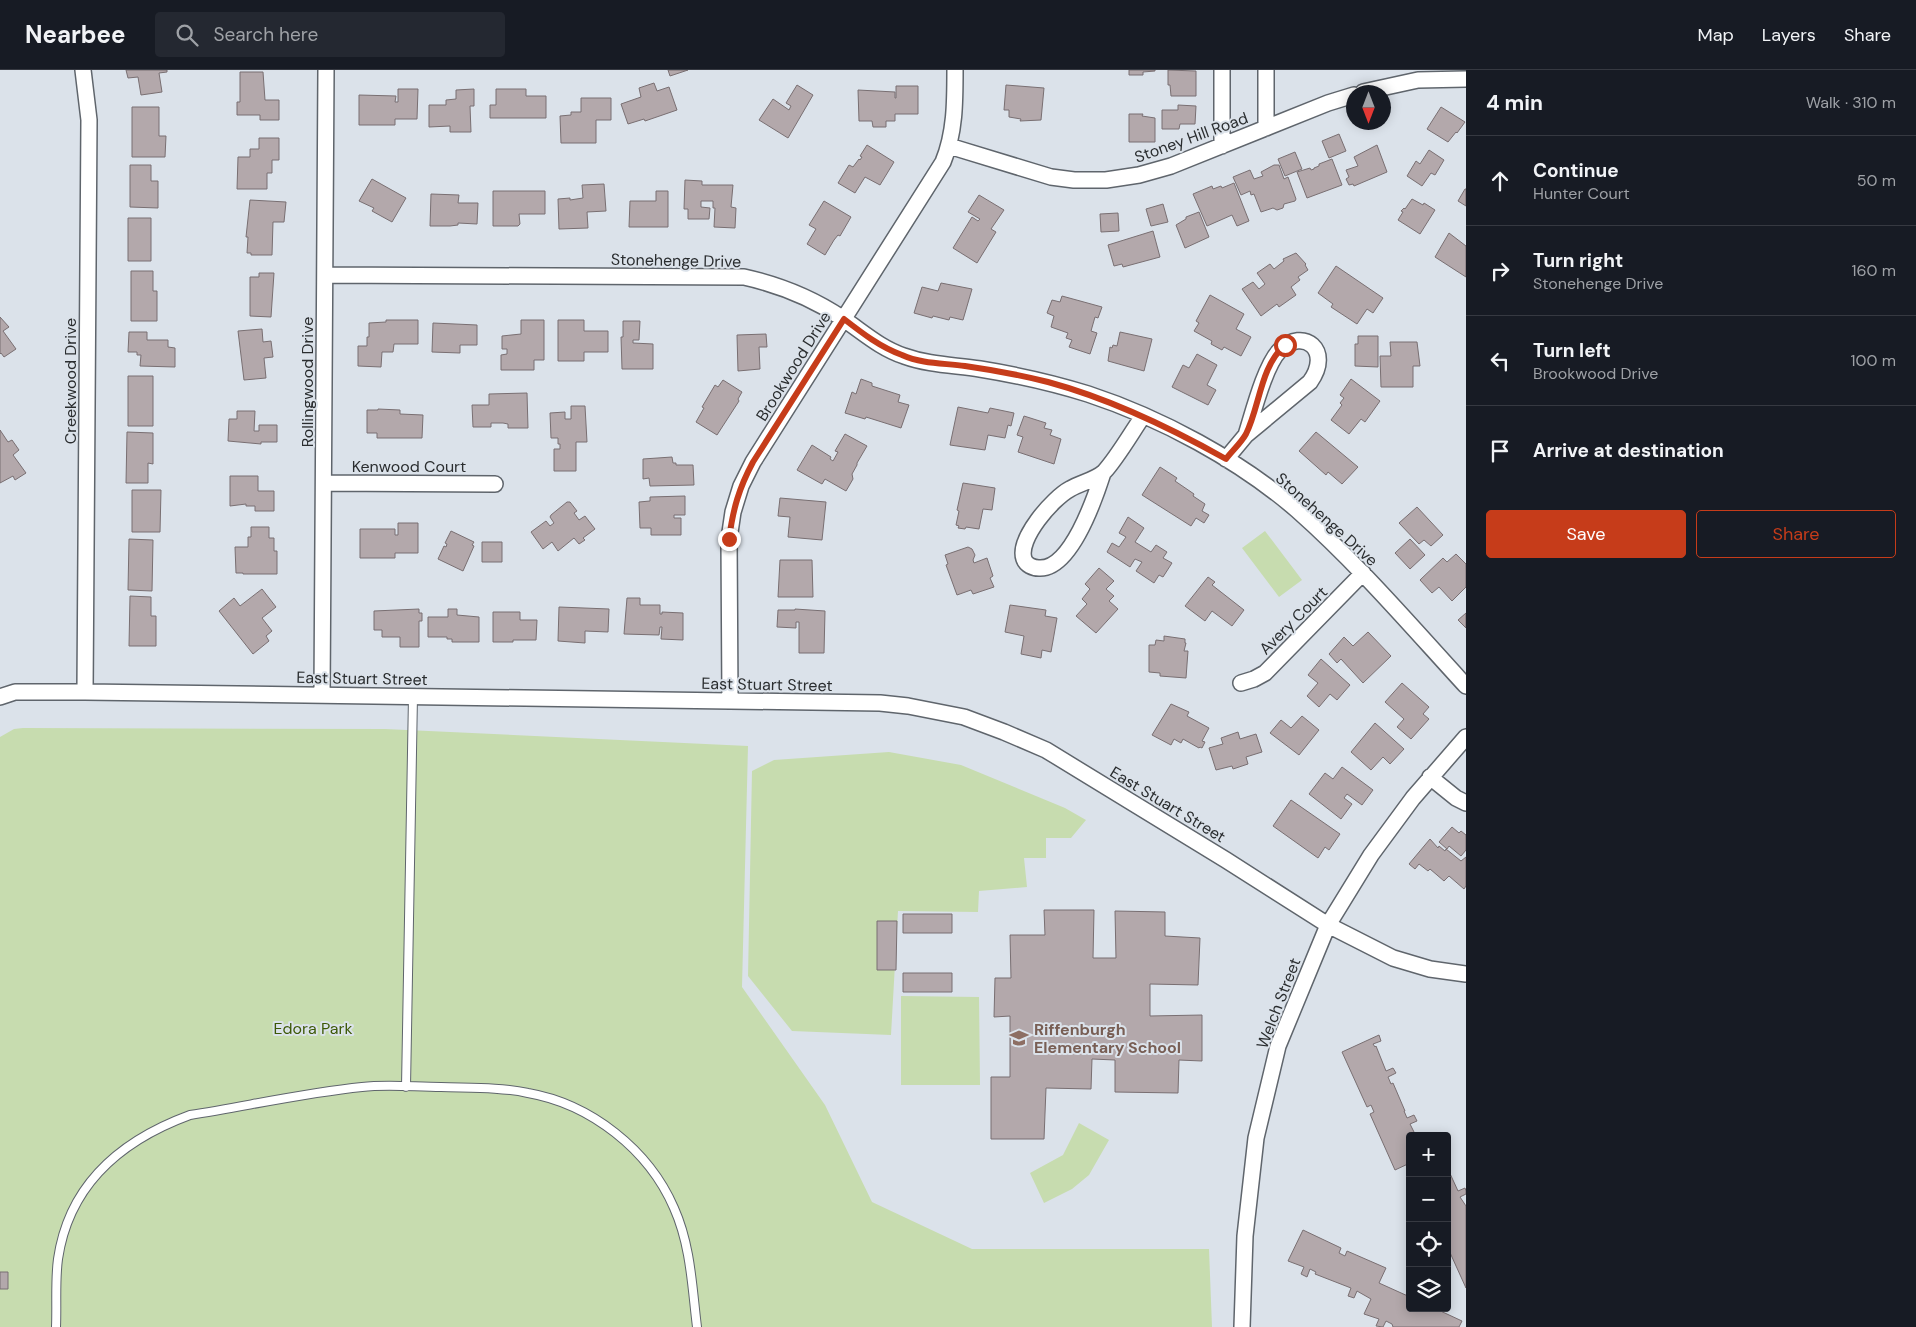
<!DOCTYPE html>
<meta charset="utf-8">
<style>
body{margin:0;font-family:"DM Sans",sans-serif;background:#242831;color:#f1f3f6}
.controls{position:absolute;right:15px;bottom:15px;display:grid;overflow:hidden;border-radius:5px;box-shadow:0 2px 12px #0003}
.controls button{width:45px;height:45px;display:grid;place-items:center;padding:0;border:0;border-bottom:1px solid #363941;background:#171b24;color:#f1f3f6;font:25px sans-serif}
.compass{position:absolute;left:1346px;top:15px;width:45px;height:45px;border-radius:50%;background:#171b24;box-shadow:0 2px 12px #0003;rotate:180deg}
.stop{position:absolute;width:15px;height:15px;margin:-11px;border:4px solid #c63c1a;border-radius:50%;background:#fff}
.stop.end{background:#c63c1a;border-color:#fff;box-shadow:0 1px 5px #0008}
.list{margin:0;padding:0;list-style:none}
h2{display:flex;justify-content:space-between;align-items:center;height:65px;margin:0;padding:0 20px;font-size:21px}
h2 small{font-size:16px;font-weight:400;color:#9ea1a6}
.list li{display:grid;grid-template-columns:32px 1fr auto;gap:15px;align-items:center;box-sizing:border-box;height:90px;padding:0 20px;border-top:1px solid #363941}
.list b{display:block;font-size:19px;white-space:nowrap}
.list p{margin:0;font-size:16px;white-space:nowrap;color:#9ea1a6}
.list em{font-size:16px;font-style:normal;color:#9ea1a6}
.actions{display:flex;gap:10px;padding:15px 20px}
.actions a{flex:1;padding:11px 0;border:1px solid #c63c1a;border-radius:5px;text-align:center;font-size:18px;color:#c63c1a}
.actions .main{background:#c63c1a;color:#fff}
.icon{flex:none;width:28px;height:28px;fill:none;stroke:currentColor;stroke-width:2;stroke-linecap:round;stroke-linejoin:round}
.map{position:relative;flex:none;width:1466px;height:1257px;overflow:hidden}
header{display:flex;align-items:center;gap:30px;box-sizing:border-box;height:70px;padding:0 25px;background:#171b24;border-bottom:1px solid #363941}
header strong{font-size:24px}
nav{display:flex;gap:28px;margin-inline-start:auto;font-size:18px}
.search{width:350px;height:45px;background:#242831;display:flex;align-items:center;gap:12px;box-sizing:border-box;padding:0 18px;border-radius:5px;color:#9ea1a6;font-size:19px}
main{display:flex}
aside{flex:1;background:#171b24}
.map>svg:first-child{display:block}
.green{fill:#c7dcaf}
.building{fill:#b3a8ab;stroke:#796f72}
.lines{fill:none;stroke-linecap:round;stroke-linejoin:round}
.lane-casing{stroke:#5f656c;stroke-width:10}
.street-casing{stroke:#5f656c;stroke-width:18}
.lane{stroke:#fff;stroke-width:8}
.street{stroke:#fff;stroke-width:15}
.route{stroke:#c63c1a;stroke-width:6}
.labels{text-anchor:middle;stroke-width:4;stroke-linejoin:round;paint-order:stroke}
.street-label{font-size:16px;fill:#2a2d2f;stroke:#dbe2ea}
.park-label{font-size:16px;fill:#3c5806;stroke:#dbe2ea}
.education-label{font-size:16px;font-weight:bold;fill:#785e54;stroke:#dbe2ea;text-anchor:start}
</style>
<header>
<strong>Nearbee</strong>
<div class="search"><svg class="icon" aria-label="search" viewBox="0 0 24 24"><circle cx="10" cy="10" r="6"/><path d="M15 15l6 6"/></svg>Search here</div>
<nav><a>Map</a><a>Layers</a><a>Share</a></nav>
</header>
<main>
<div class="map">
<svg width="1466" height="1257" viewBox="0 0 1466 1257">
<rect width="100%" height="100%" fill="#dbe2ea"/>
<path class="green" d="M1265,461L1302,510L1279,527L1242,478Z
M23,658L385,659L748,676L742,917L825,1035L872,1132L972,1179H1209L1212,1257H0V667L14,659Z
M889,682L961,695L1065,738L1086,750L1071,768H1046V788H1024L1027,817L979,821L978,842L898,841L891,965L792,961L748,906L752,701L774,690Z
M901,926L979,927L980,1015H901Z
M1079,1053L1109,1070L1089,1105L1072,1119L1044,1133L1030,1103L1063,1085Z"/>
<path class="building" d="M126,0H167V2L159,3L162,22L141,25L138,7L128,8Z
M668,0H688L670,6Z
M1129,0H1155V1L1143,2V5H1129Z
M1168,0L1196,1V26H1171L1170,15H1168Z
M240,2H263L265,30H279V50H260V45H237V32H240Z
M654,13L657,21L669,17L677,40L645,51L644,49L628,54L621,34L641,27L639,18Z
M797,15L813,25L788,68L759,50L773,29L789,40L791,36L786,33Z
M1006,15L1044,18L1041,50L1020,51L1021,49L1009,47V40H1004Z
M896,16H918V44H895V51H886V57H873L872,51H859L858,20L895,22V28H896Z
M398,19H418L417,49H395V55H359V25L396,26L395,32H398Z
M474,19V36H470L471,62H450V56L429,57V35H446V30L456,29V20Z
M496,19H526V26H546V48H490V35H496Z
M581,28H611V50H596V73H561L560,46L571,45V42H581Z
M1178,35L1196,36L1195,54H1180L1179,59H1162V40H1178Z
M132,37H159V66H166L165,87H132Z
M1441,37L1465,52L1457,63L1456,62L1448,72L1427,59Z
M1129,44H1143L1142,46L1155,48V72H1129Z
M1339,64L1346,81L1329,88L1322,71Z
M259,68H279V90H272V103H267V119H237L238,87H250V79H259Z
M867,75L894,92L880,115L865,107L855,123L838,113L849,95L853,97L859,89L860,90L862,87L860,86Z
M1377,75L1387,102L1354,116L1353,114L1349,115L1346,109L1349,107L1346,100L1358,96L1354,87Z
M1429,80L1444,90L1435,105L1431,103L1422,116L1407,106L1416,91L1420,94Z
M1295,82L1302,99L1285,106L1278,89Z
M1332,89L1342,115L1307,128L1297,102L1310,98L1311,100L1314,99V98L1319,96V94Z
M130,95H151V111H158V138L130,137Z
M1274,95H1279L1284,109L1288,107L1296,129L1295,131L1284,134L1283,138L1277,140L1273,138L1261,142L1254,124L1251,125L1250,121L1241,125L1233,107L1250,100L1254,109L1263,106L1261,102Z
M372,109L406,128L392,152L372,141L374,138L359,131Z
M685,110L702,111V115H733L731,137L736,138L735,158L714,157L715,138H713V131H701V137L710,138L709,149H688V139H684Z
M1234,113L1249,151L1237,156L1232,145L1207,156L1193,124L1212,116L1213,119L1221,116L1222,118Z
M604,114L606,141L587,142L588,158L559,159L558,129L570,128V130L583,128L582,115Z
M1465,119H1466V136L1458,131Z
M493,121H545V144H519L520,154L518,156H493Z
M656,121H668V157H629L630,131H656Z
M431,124L459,125L458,133H478L477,154L458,153V155L450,156H430Z
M979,125L1004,140L991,159L996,162L977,193L953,178L972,147L978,151L980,149L968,142Z
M1412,129L1423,135L1424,133L1435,140L1420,164L1398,150L1403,142L1401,141L1404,138L1405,139Z
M250,130L286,132L284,152H273L272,185H251V183H247L248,167H246Z
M824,131L851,147L840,166L838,165L834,170L825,185L807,174L816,159L809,155Z
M1163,134L1168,152L1151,156L1146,139Z
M1199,142L1209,167L1185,178L1176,155L1186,149V147Z
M1118,143L1119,161L1101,162L1100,144Z
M128,148H151V191H128Z
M1153,161L1160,187L1123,197L1122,194L1114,196L1108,175Z
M1449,163L1466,176V207L1435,187Z
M1296,183L1306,194L1305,195L1308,200L1298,207L1300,210L1291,217L1296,225L1279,237L1277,234L1261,246L1242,219L1253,212L1259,219L1265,214L1257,203L1270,194L1274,199L1284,191L1283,189Z
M1336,196L1383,228L1373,243L1367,239L1357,254L1331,237L1333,234L1318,223Z
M131,201H153V221H157V251H131Z
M259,203H274L271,247L250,246V207H259Z
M941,213L972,219L963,250L950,247L949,250L933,246L932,248L914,243L922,217L938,221Z
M1210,225L1244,244L1236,259L1251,267L1241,286L1224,277L1222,280L1211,274L1212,271L1194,261L1199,253L1196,251Z
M1062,226L1102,237L1098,248L1095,247L1091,261L1097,263L1090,284L1069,277L1072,270L1066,268L1068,263L1051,257L1054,246L1047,243L1052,230L1060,232Z
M0,247L9,257L3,261L16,279L4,287L1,283L0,284Z
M386,250H418V274H394L393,282H382L381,297L358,296V276H367V267H369V253L386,252Z
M521,250H544V290H534V300H501V285L507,284V279H502V266L521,264Z
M558,250H584V261H608V282H584V291H558Z
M623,251H640L639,270H633V273L653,274V299H622L621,267H623Z
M433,253L477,255V275H460V283L432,282Z
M262,259L263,272L271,271L273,287L264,288L266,308L244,310L238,261Z
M129,262H147V270H168V277L175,278V297L140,296L141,285H137V282H128Z
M1120,262L1152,269L1144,301L1108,291L1110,277L1112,278L1113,275L1117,276Z
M766,264L767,277H759L760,299L738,301L737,265Z
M1358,266H1378V297L1355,296V274H1358Z
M1390,272H1417L1420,296H1413V317H1381L1380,286H1391Z
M1197,284L1217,295L1207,315L1216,320L1208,335L1172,317L1183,295L1189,298Z
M128,306H153V356H128Z
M861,309L872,313V316L900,325L898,332L909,335L901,358L866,347L865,349L845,343L852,322L856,324Z
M1351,309L1380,331L1365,352L1361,349L1349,364L1331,350L1342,335L1340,333L1344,328L1340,325Z
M723,310L742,322L738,329L739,331L717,365L696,352L704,338L702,337L715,315L718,317Z
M527,323L528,358H508V354L503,353H491V357H473L472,335H489V324Z
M571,336H585L587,372H576V401H554V379H560V374H558V368H551L550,343L565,342V349H571Z
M958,337L988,343L990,338L1014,343L1011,356L1008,355L1005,368L988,365L985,380L950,375Z
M378,339L400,340V344L423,345L422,368H377V363H367V340H378Z
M237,341H255L254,361H259V355H277V372H261V374L228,371L229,349H237Z
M1024,346L1046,353L1044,358L1052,360L1050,365L1061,369L1054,394L1018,382L1023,367L1017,365Z
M0,360L8,372L12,370L19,380L13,385L26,403L15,410L13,406L0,413Z
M127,362L153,363V394L148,393V413H126Z
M1316,362L1358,397L1342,414L1328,402L1326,405L1299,381Z
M845,364L867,376L857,393V395L852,404L853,409L846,421L825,409L822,414L797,400L812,375L831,387L830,389L833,391L838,382L835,381Z
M672,387L673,393H676V395H693L694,415L650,416L649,408L643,409V389Z
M1160,397L1177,408L1175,411L1194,424L1193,426L1205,434L1202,441L1209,445L1204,453L1196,448L1191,456L1142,425Z
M230,406H258V421H274V441H255V436H246V434L230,436Z
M963,413L995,418L992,440L983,439L979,459L966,457L965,459L958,458L959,456L956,455L959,441L957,440Z
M132,420H161L160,462H132Z
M685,426V445H674V448H681V465H651V458H640L639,432L650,431V427Z
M780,428L826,432L822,470L788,467L790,447L778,446Z
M567,432H570L577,441L574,443L579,450L585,446L595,459L583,468L585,470L579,474L574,468L558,481L552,472L543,479L531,462L546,451L550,456L554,453L550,447L551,445Z
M1417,437L1443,465L1431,476L1424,470L1419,474L1399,453Z
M1128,447L1144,458L1135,472L1151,482L1156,475L1167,482L1163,488L1172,493L1163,507L1159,505L1154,513L1136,501L1142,492L1135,489L1130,497L1107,482L1112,473L1119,477L1126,467L1119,463Z
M398,453H418V483H395V488H360V459H395V465H398Z
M251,457H269V468H274V481H277V504H243V503H236L235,477H248V467H251Z
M451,461L474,472L472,475L474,476L463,501L438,489L444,476L446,477L447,474L445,473Z
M129,469L153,470L152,521L128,520Z
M1410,469L1425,485L1410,499L1395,483Z
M482,472H502V492H482Z
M968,477L972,479L975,485L973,490L974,493L987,488L993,506L990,508L994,517L973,524L971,520L957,525L946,495L948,494L945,485Z
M1456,484L1466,494V517L1452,531L1439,517L1432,523L1420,510L1443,488L1447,492Z
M780,490H812L813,527H778Z
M1099,498L1114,511L1106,519L1114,526L1109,531L1118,539L1096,563L1076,546L1087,534L1082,529L1090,519L1085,514Z
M1208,507L1215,512L1212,515L1244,540L1232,556L1212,541L1205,551L1185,536Z
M262,519L276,537L262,548L272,561L266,566L269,571L253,584L219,541L234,528L240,536Z
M130,526L151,527V546H156V576H129Z
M627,528H640V535H660V544H662V542L683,543V570L661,569L662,557H660L659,565L624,564Z
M1010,535L1046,540L1045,546L1057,548L1051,582L1042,580L1041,588L1021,584L1024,566L1005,562Z
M559,537L609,539L608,562L585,561V573L558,571Z
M419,539V543H422V551H419V577H400V567H382V560H374V541Z
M448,539H457V545L479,547V572H452V569H447V567H428V547H448Z
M795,539L825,541L824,583H799V552H796V558L777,557L778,540H795Z
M493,542H520V550H537L536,570H513V572H493Z
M1466,543V558L1458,550Z
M1368,562L1391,586L1363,613L1341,589L1337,593L1329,584L1344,567L1353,576Z
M1164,566L1185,569V573H1186L1184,581H1188L1186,608L1160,606V603L1149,602V575H1155L1156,570L1164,571Z
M1321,589L1350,615L1337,630L1330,624L1319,637L1307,626L1318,613L1308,605Z
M1402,613L1429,637L1423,644L1429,649L1411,669L1397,657L1404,649L1385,632Z
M1171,634L1189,642L1187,646L1209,658L1202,671L1205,672L1202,678L1200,677L1199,678L1183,669L1181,673L1174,669L1171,675L1152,665Z
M1302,646L1319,660L1299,685L1270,663L1281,650L1291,658Z
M1375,653L1404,679L1390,694L1383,687L1371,700L1351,682Z
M1238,662L1240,669L1256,664L1262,682L1246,687L1248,694L1233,699L1232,696L1216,700L1209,678L1223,674L1221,668Z
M1342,697L1373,720L1362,735L1347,724L1344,728L1352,734L1341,749L1309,724L1325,703L1333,709Z
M1291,730L1340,764L1329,780L1325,777L1318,788L1273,756Z
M1452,757L1459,763L1461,761L1466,765V780L1461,786L1449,776L1447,779L1439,772Z
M1430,769L1438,778L1439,776L1445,781L1446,779L1461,791L1466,787V816L1464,819L1449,806L1444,811L1430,799L1428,801L1419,794L1415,799L1409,794Z
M1044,840H1094L1093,888H1116L1115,841L1165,842V866L1200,868L1198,915L1150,914V946L1202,945V991L1179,990L1178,1023L1115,1022V990L1092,989L1091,1019L1046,1018L1044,1069H991V1007H1010V946L994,947L995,908H1011L1010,865H1045Z
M903,844H952V863H903Z
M877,851H897L896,900H877Z
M903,903H952V922H903Z
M1379,965L1381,971L1373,974L1375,977L1376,976L1386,1001L1393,998L1396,1003L1388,1007L1391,1014L1393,1013L1405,1041H1404L1407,1048L1414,1045L1417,1051L1410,1054L1416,1066H1410V1093L1395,1100L1370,1044L1374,1042L1371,1035L1367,1037L1342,982Z
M1447,1097L1458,1121L1465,1118L1466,1121V1124L1460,1127L1466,1136V1218L1447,1176Z
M1303,1160L1341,1178L1339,1183L1345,1186L1347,1181L1386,1198L1379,1213L1410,1227V1238H1434L1462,1251L1459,1257H1393L1392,1254L1386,1251L1383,1257L1376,1256L1379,1249L1364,1244L1371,1229L1357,1221L1354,1228L1348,1226L1351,1218L1315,1204L1316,1202L1310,1199L1307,1207L1301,1204L1304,1197L1288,1191Z
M0,1202H8V1219H0Z"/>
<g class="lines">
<g class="lane-casing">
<path id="lane" d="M406,1017L413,626
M56,1257C57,1235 55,1211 58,1189C69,1114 122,1070 190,1045C247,1036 304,1023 362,1017C388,1014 415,1017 441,1017C470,1018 500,1017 528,1023C591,1034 649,1080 674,1138C691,1176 692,1217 697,1257"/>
</g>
<g class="street-casing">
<path id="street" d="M83,0L89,50L85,622
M1222,0V76
M1363,22L1418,10L1466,9
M1266,58V0
M949,76L1051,107L1074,110H1106L1139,105L1171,96L1328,33L1354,25
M325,205L744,207C780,215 812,228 842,248C863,262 880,278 904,286C929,295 954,295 980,299C1017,305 1053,313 1088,324C1161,348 1239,390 1297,440C1358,494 1411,556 1466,616
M1226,389L1246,365L1310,312C1333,280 1303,257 1280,280C1265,295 1253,343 1246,365
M1103,403C1095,428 1071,500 1039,498C1033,498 1026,495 1024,489C1017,469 1053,428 1070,419C1080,413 1095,410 1104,402C1117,388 1132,362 1143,346
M324,413L495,414
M1241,613L1254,609L1265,603L1363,503
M322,625L326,0
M0,627L15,622H85L880,633L908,636L964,647L1004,662L1046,680L1226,790L1328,855L1393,888L1430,899L1466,904
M730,631L729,469L733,442L741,416L753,392L943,92C955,63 955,32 955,0
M1430,707L1456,728L1466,733
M1242,1257L1245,1166L1256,1068L1278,976L1328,855L1371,785L1413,728L1466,667"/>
</g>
<use href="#lane" class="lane"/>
<use href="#street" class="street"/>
</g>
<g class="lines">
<path class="route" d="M729,469C733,439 739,418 753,392L844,249C862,263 880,277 902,285C922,294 943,293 965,296C993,300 1020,305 1048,312C1111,329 1169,357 1226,389C1232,381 1241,373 1246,364C1260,336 1260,297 1285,275"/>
</g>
<defs>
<g id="school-bare" transform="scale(1.5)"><path d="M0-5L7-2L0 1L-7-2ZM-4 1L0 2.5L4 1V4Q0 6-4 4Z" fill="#8d6e63" stroke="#dbe2ea" stroke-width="2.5" paint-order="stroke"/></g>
</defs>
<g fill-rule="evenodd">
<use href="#school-bare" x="1019" y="968"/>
</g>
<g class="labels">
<g class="street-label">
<text transform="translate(1191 67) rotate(-20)" y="6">Stoney Hill Road</text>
<text transform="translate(676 190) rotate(1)" y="6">Stonehenge Drive</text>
<text transform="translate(793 296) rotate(-58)" y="6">Brookwood Drive</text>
<text transform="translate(70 311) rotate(-90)" y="6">Creekwood Drive</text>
<text transform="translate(307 312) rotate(-90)" y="6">Rollingwood Drive</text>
<text x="409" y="402">Kenwood Court</text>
<text transform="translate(1327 449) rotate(42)" y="6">Stonehenge Drive</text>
<text transform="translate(1293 550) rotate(-45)" y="6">Avery Court</text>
<text transform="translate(362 608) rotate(1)" y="6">East Stuart Street</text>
<text transform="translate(767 614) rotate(1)" y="6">East Stuart Street</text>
<text transform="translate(1168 734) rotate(31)" y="6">East Stuart Street</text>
<text transform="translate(1278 933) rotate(-69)" y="6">Welch Street</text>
</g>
<g class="park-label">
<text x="313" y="964">Edora Park</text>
</g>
<g class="education-label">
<text x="1034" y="965">Riffenburgh<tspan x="1034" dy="18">Elementary School</tspan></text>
</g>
</g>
</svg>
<div class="controls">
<button>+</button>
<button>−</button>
<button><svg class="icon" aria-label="locate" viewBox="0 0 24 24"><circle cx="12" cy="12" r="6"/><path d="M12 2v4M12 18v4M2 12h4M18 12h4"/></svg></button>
<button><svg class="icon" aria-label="layers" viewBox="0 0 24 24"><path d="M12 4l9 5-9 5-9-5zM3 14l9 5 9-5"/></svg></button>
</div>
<svg class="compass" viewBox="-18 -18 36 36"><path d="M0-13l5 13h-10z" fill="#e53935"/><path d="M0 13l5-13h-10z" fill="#9ea1a6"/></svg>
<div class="stop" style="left:1285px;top:275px"></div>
<div class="stop end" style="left:729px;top:469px"></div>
</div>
<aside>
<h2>4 min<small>Walk · 310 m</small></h2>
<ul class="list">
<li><svg class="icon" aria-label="ahead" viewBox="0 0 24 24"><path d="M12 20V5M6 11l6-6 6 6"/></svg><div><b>Continue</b><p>Hunter Court</p></div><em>50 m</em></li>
<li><svg class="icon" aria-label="right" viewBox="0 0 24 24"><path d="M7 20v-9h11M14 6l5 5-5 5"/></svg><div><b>Turn right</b><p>Stonehenge Drive</p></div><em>160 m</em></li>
<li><svg class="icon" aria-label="left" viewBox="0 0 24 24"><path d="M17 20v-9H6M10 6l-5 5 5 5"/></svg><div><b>Turn left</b><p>Brookwood Drive</p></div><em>100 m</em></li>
<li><svg class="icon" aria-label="arrive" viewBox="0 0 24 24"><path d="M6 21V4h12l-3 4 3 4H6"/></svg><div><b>Arrive at destination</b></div></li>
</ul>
<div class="actions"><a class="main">Save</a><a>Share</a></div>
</aside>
</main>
